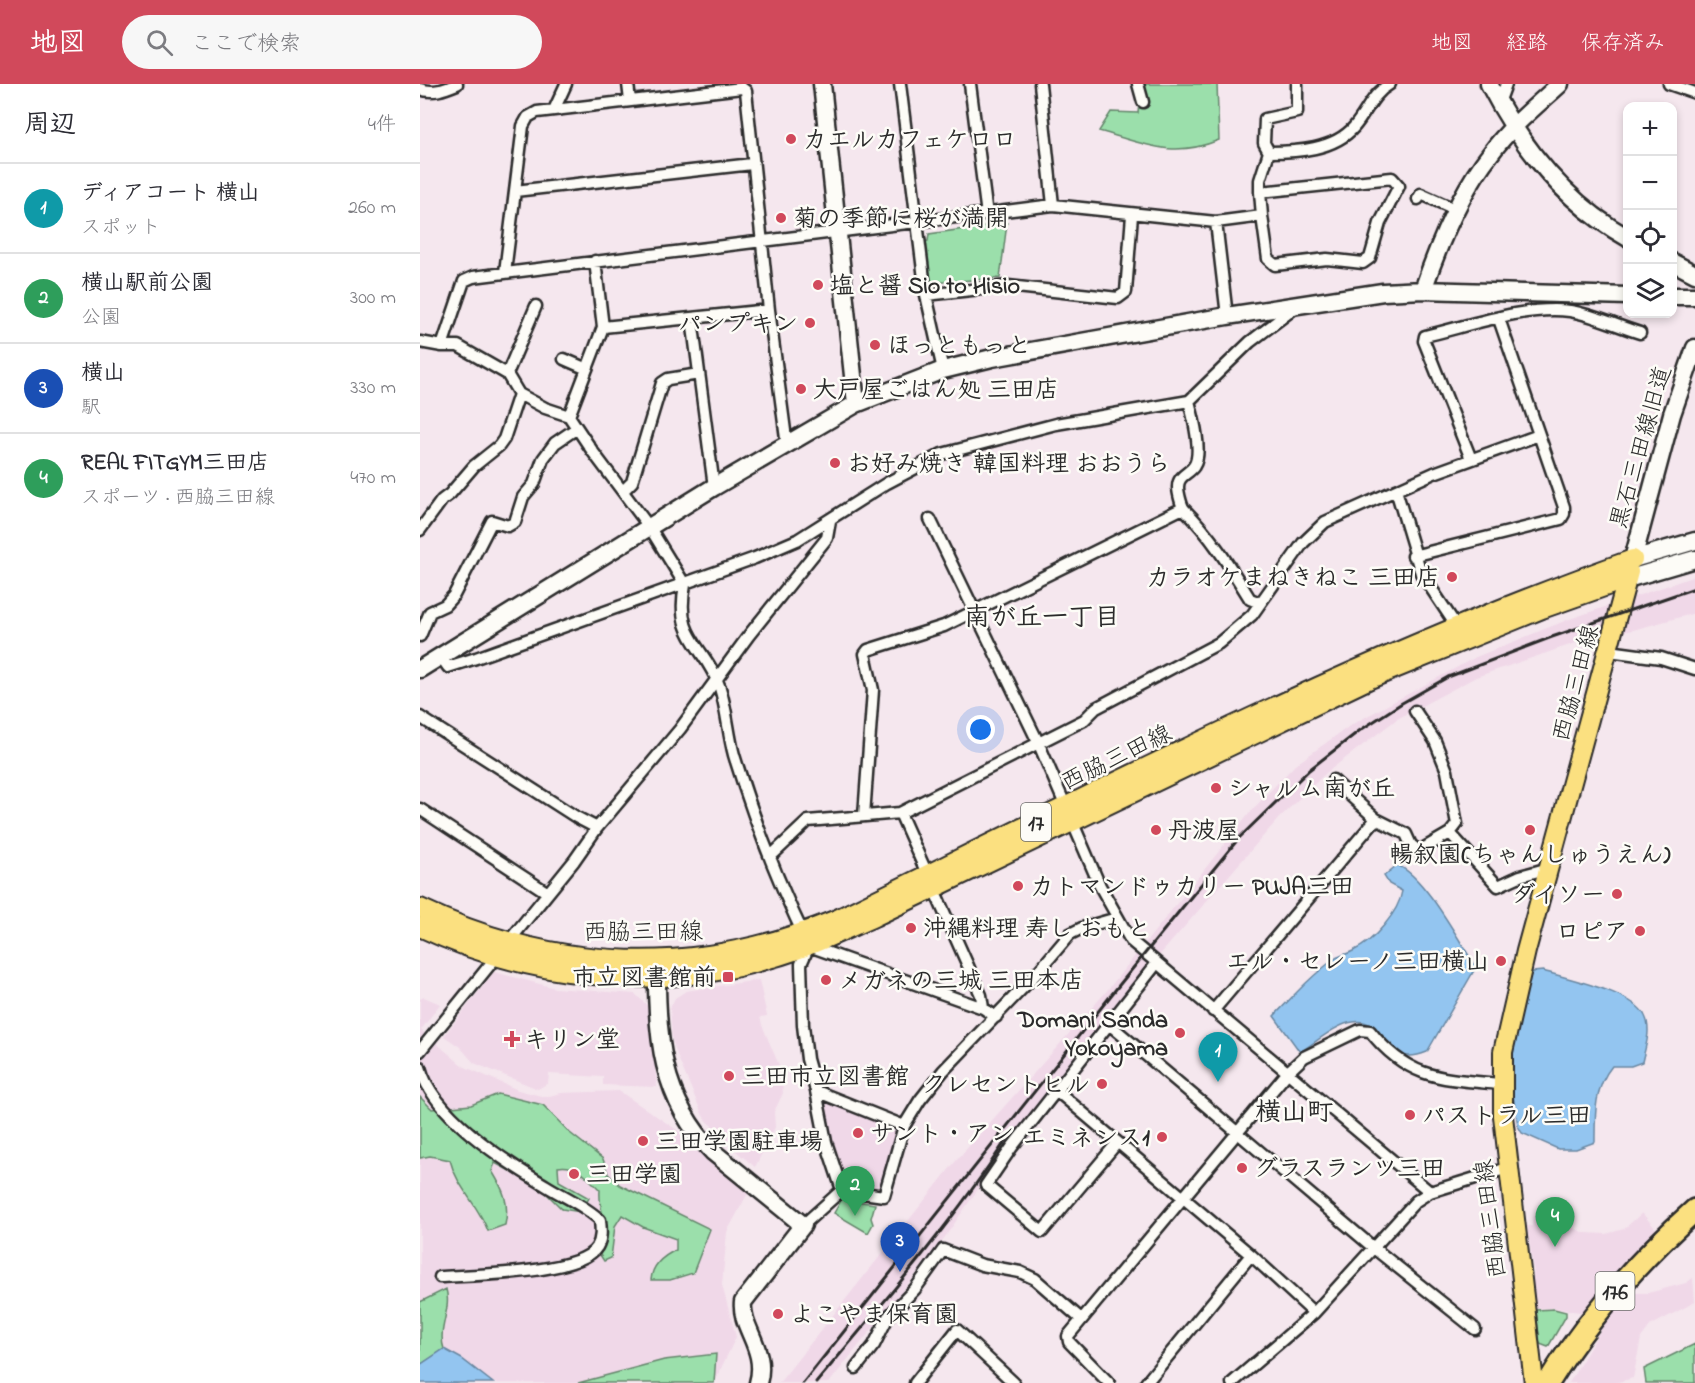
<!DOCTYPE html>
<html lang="ja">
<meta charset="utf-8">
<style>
body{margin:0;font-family:"Indie Flower","Klee One",sans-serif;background:#f7f7f7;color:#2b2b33}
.controls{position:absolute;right:18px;top:18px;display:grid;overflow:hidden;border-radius:12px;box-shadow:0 3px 9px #0003}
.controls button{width:54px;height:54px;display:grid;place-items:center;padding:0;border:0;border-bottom:2px solid #e1e1e2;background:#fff;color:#2b2b33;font:30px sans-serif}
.you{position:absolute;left:561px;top:646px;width:21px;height:21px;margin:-15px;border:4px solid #fff;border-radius:50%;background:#1a73e8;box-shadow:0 0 0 9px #1a73e833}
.badge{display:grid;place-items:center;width:39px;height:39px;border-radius:50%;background:#d1495b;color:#fff;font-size:20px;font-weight:700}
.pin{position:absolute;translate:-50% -50px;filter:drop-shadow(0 2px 3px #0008)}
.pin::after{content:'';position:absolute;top:32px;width:21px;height:18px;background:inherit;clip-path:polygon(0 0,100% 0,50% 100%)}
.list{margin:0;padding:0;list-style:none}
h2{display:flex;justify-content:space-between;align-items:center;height:78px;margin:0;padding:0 24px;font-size:26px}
h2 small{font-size:20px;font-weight:400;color:#7c7c81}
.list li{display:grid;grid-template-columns:39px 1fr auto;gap:18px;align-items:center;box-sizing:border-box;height:90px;padding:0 24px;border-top:2px solid #e1e1e2}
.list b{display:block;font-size:22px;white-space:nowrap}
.list p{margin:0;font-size:20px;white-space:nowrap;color:#7c7c81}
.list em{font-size:20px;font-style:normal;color:#7c7c81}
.icon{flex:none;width:33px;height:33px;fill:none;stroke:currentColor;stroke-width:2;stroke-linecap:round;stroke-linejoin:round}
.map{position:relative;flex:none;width:1275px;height:1299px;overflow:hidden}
header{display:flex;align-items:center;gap:36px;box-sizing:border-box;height:84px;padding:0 30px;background:#d1495b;color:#fff}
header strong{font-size:28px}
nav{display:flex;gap:33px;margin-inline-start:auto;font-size:21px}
.search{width:420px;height:54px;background:#f7f7f7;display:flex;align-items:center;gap:15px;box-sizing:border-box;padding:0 21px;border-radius:33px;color:#7c7c81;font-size:22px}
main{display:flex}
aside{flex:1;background:#fff}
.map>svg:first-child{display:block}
.built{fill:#f0d8e8}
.green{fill:#9bdfab;stroke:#63856b;stroke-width:1.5}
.water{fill:#93c5f0;stroke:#6987a1;stroke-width:1.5}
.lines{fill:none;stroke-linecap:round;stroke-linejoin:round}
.street-casing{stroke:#2b2b2b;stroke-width:15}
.secondary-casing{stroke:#2b2b2b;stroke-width:21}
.primary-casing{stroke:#2b2b2b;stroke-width:22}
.highway-casing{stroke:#2b2b2b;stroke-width:26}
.street{stroke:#fdfcf7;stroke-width:10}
.secondary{stroke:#fdfcf7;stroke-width:16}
.primary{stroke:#fbe080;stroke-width:18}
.highway{stroke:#fbe080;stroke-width:21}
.rail{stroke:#2b2b2b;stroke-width:3}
.poi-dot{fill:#d1495b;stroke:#fdfcf7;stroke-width:2}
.labels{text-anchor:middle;stroke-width:5;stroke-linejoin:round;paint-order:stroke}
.shield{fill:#fdfcf7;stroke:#6a6a68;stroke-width:1.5}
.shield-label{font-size:22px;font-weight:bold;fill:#2b2b2b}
.poi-label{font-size:24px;font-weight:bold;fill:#2b2b2b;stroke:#fdfcf7;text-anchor:start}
.street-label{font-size:24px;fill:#2b2b2b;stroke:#fdfcf7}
.neighbourhood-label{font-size:26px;font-weight:bold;fill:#2b2b2b;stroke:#fdfcf7}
</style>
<header>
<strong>地図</strong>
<div class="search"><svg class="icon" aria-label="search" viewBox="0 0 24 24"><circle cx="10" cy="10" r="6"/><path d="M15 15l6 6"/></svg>ここで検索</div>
<nav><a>地図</a><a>経路</a><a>保存済み</a></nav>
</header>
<main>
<aside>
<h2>周辺<small>4件</small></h2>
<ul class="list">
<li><span class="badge" style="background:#0f9aa8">1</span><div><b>ディアコート 横山</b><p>スポット</p></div><em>260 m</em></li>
<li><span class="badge" style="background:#2e9e5b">2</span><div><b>横山駅前公園</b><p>公園</p></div><em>300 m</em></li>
<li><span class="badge" style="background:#1a4fb4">3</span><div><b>横山</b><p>駅</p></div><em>330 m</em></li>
<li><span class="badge" style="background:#2e9e5b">4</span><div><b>REAL FITGYM三田店</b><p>スポーツ · 西脇三田線</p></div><em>470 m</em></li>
</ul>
</aside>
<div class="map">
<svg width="1275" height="1299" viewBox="0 0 1275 1299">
<rect width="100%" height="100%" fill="#f5e7ee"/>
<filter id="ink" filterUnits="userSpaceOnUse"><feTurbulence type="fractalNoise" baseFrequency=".0167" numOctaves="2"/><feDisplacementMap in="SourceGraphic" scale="12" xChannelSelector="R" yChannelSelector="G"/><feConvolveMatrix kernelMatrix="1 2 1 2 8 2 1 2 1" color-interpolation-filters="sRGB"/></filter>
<g filter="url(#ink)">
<path class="built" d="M1275,492V529L1213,546L1176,552L1056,593L977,635L906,689L859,734L738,873L591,1057L525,1153L409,1299H359L535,1078L685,909L833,725L875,681L931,641L1056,573L1147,536Z
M74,888L135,904L215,910L229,923L237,1003L183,1001V993L129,990L128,999L118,1005L54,979L40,963L24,952Z
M339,896L347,932L340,933L342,941L361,986L363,1009L354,1028L355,1043L335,1083L310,1062L283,1032L258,974L252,955L250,924L255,914L266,907Z
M4,913L20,920L1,946L43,982L98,1006L125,1013L141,1009L199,1007L257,1046L329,1107L307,1148L302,1201L316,1253L294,1299H0V915Z
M405,1014L479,1044L462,1103L442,1102L431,1099L418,1088L401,1017Z
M1222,1129L1237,1146L1190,1196L1166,1229L1133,1224L1116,1225L1111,1194L1114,1191L1107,1142H1112L1113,1132L1127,1133L1165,1149L1186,1150L1204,1145Z
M1273,1194L1275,1218L1230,1242L1221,1254L1213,1294L1195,1299H1149L1186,1237L1207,1209H1228L1266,1199Z"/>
<path class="green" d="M721,0H797L799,56C752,75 726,60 679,47L691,28L718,29Z
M587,139L580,194L510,199L503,158L508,157L509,150Z
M78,1010L123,1021L150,1049L183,1075L188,1090L200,1101L290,1145L273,1189L250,1196H231C232,1181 243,1172 256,1166V1155L223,1143L202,1131L195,1142L191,1174L184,1177L180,1171C193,1141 178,1133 180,1106C167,1093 157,1080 138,1083L139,1097L169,1114L161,1128L142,1125L121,1104L75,1079L72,1087C83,1105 90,1119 85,1141L68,1147C58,1120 37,1104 30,1076L10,1072L0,1074V1013L12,1025L51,1021Z
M422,1115L455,1120L451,1134L453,1140L448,1149L414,1129Z
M26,1205C32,1226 17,1245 24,1265L0,1281V1218Z
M1134,1225L1146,1228V1232L1128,1263L1120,1260L1116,1226Z
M1275,1260V1299H1226L1224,1285Z
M296,1270L294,1299H158L244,1276Z"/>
<path class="water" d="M977,781C1004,791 1039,857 1056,883L1007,968C960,987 969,932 933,938C916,940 895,959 880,968L854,932C873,912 893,890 916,874C921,871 928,870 933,867C953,858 979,828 982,807L969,800L964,792Z
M1123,887C1148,895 1214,908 1225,932C1232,946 1225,964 1222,978L1211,982H1192C1174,1004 1175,1031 1175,1058L1156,1065H1138L1102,1049L1098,1042L1090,992L1093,952L1109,894L1113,888Z
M24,1265L42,1275L73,1299H0V1281Z"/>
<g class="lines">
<g class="street-casing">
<path id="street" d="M208,0L210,17
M480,0L506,211L523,286
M550,0L567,131
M620,0L633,121
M718,0L723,18
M1249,0L1275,9
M0,5C13,10 25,5 37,0
M1079,19L1086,0
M134,26L146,0
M849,68L844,59L845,35L877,28V0
M95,107L332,80
M840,108V96L849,68C877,68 914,66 934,43C947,28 952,10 970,0
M998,115L1001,110L1037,126
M796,138L807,232
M175,177L183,243
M85,188L103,42L108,33L117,28L322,4L326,7L349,226
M506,211L588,202L698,214L706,208L712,131
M272,235L294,403
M0,258L22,262L44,197L53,193L633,121L796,138L842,132L840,108L972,94L979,102L960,139L950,174L943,179L907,175L855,181L848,175L842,132
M22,262H38L87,290L99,310L125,324L149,332
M144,275L167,285
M87,290L116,222
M769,317C773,332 783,369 774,382C769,390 758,391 758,403C758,408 761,421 764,425C792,453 809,481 830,515L840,519
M367,362L349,226L183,243L149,332L173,368L230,444L265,501C254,556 285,560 300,604C307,626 308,649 314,671C334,736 359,801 389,862L563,924L576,933
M1051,375L1004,257L1005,252C1048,242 1106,221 1150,227C1174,231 1197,242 1220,249
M976,406L1001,489L1039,546
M203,407L212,398L242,299L248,295L279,290
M510,435L618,658L680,802L711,857L1010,1108
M0,446L22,416L30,410L54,382L79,362L84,355L99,310
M993,472L1141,435L1144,430V423L1079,235
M0,552L10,528L25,521L34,511L72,437L88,442L95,438L103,413L114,400L123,375L135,359L157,344
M1189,567L1241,574L1275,585
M21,573L28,583L56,574L335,474L377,456L467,399L522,370L636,340L769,317L830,258L876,223
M0,633L156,733L177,744
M0,725L128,809
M480,729L561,911L563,924
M444,732L453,606L445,570L448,566L524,542L763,424
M956,735L986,750L991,761L999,767L1030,749L1037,740L1027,687L1015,657L995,627
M1030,749L1078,802L1100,792L1129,784
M351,772L388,737L480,729L664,636L676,624L799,559L832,531L883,459L905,438L1014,389L1119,351
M389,862L381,880L383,941L387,975L396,1007L484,1042
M793,927L956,735L913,696
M689,940L955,1165L1055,1245
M0,967L154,777L177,744L260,645L329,551L407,454L410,437
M0,983C12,1030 84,1077 125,1101C144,1113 164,1121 180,1136C181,1146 182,1154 177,1163C161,1190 51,1191 20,1193
M396,1007L406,1058L422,1106
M637,1007L831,1171L894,1229
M697,1059L622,1148L566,1101L592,1063L737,879
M383,1141L422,1106L464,1112L484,1042L500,1016L523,987L617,889L650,850L662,844L697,834
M436,1284L454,1261L468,1233L495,1205L523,1166L562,1181L600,1188L615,1195L661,1235
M495,1299L537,1246L594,1299
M689,1299L649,1258L648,1252L868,988L884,973L940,946L950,947C988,996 1024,995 1081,1000
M726,1299L831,1171
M812,1299L894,1229L996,1117L1010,1108L1088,1084"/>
</g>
<g class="secondary-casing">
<path id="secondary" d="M402,0L436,320
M1069,0C1101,62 1145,119 1208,154
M1252,178L1275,190
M1003,206C1019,159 1040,108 1071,69C1090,43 1116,22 1140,0
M1252,212H1275
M1213,475L1252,330L1275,264
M1213,475L1275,457
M1207,495L1275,475
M0,585L294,403L436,320L523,286L572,274L807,232L963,208L1003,206L1208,212
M237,880C236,950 241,1016 293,1068L383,1141L323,1218C320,1244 348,1265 338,1299"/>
</g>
<g class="primary-casing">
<path id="primary" d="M0,824C137,889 278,893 417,835C678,707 938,572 1213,475
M0,843C108,894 237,910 352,874C388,864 420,848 454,833L950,595L1122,525L1207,495
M1114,1299L1083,1032V968L1106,867L1209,488"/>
</g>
<g class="highway-casing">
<path id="highway" d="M1128,1299C1168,1234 1218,1177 1275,1126"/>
</g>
<use href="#street" class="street"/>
<use href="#secondary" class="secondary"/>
<use href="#primary" class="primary"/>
<use href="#highway" class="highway"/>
<path class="rail" d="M383,1299L696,905L819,754L889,686L939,647L982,619L1028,593L1132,553L1275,504
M396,1299C462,1220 530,1142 586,1056"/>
</g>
</g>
<g class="poi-dot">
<circle cx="371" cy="55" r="6"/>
<circle cx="361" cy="134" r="6"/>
<circle cx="398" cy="201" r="6"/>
<circle cx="390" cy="239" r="6"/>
<circle cx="455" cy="261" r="6"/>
<circle cx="381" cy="305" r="6"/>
<circle cx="415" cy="379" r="6"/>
<circle cx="1032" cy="493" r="6"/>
<circle cx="796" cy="704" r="6"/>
<circle cx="736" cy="746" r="6"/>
<circle cx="1110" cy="746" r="6"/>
<circle cx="598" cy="802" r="6"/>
<circle cx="1197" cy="810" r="6"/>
<circle cx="491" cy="844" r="6"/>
<circle cx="1220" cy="847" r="6"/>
<circle cx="1081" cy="877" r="6"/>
<rect x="302" y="887" width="12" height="12" rx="3"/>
<circle cx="406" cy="896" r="6"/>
<circle cx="760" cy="949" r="6"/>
<path d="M89 946h6v6h6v6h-6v6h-6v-6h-6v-6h6z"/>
<circle cx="309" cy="992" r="6"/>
<circle cx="682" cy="1000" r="6"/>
<circle cx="990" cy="1031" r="6"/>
<circle cx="438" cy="1049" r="6"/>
<circle cx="742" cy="1053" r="6"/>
<circle cx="223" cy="1057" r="6"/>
<circle cx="822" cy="1084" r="6"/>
<circle cx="154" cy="1090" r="6"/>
<circle cx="358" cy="1230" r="6"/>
</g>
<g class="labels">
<g class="shield">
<rect x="601" y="719" width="30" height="38" rx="4.5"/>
<rect x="1175.5" y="1188" width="39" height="38" rx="4.5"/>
</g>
<g class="shield-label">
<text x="616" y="746">17</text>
<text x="1195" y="1215">176</text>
</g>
<g class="poi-label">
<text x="383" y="63">カエルカフェケロロ</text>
<text x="373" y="142">菊の季節に桜が満開</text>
<text x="410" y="209">塩と醤 Sio to Hisio</text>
<text x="378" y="247" text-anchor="end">パンプキン</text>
<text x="467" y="269">ほっともっと</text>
<text x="393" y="313">大戸屋ごはん処 三田店</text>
<text x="427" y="387">お好み焼き 韓国料理 おおうら</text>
<text x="1020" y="501" text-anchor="end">カラオケまねきねこ 三田店</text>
<text x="808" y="712">シャルム南が丘</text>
<text x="748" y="754">丹波屋</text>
<text x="1110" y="778" text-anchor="middle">暢叙園(ちゃんしゅうえん)</text>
<text x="610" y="810">カトマンドゥカリー PUJA三田</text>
<text x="1185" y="818" text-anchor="end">ダイソー</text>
<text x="503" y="852">沖縄料理 寿し おもと</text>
<text x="1208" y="855" text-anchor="end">ロピア</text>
<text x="1069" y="885" text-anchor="end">エル・セレーノ三田横山</text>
<text x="296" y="901" text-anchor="end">市立図書館前</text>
<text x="418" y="904">メガネの三城 三田本店</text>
<text x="748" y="943" text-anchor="end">Domani Sanda<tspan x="748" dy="28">Yokoyama</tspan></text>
<text x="104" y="963">キリン堂</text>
<text x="321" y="1000">三田市立図書館</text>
<text x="670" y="1008" text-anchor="end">クレセントヒル</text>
<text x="1002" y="1039">パストラル三田</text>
<text x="450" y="1057">サント・アン</text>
<text x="730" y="1061" text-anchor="end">エミネンス1</text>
<text x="235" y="1065">三田学園駐車場</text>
<text x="834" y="1092">グラスランツ三田</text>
<text x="166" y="1098">三田学園</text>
<text x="370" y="1238">よこやま保育園</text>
</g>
<g class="street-label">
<text transform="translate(1220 363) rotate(-74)" y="8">黒石三田線旧道</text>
<text transform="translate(1155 599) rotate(-75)" y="8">西脇三田線</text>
<text transform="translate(696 673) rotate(-26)" y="8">西脇三田線</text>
<text x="223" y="855">西脇三田線</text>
<text transform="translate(1070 1135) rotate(-97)" y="8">西脇三田線</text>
</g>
<g class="neighbourhood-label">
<text x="622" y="541">南が丘一丁目</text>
<text x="874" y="1036">横山町</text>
</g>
</g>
</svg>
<div class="controls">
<button>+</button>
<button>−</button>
<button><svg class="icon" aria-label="locate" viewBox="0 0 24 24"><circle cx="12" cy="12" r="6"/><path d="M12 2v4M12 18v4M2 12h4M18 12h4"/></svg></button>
<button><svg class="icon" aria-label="layers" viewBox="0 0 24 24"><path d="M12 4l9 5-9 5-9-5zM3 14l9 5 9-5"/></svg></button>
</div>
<div class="you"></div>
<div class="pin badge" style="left:798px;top:998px;background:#0f9aa8">1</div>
<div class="pin badge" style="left:435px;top:1132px;background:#2e9e5b">2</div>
<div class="pin badge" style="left:480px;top:1188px;background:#1a4fb4">3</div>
<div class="pin badge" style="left:1135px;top:1163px;background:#2e9e5b">4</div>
</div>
</main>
